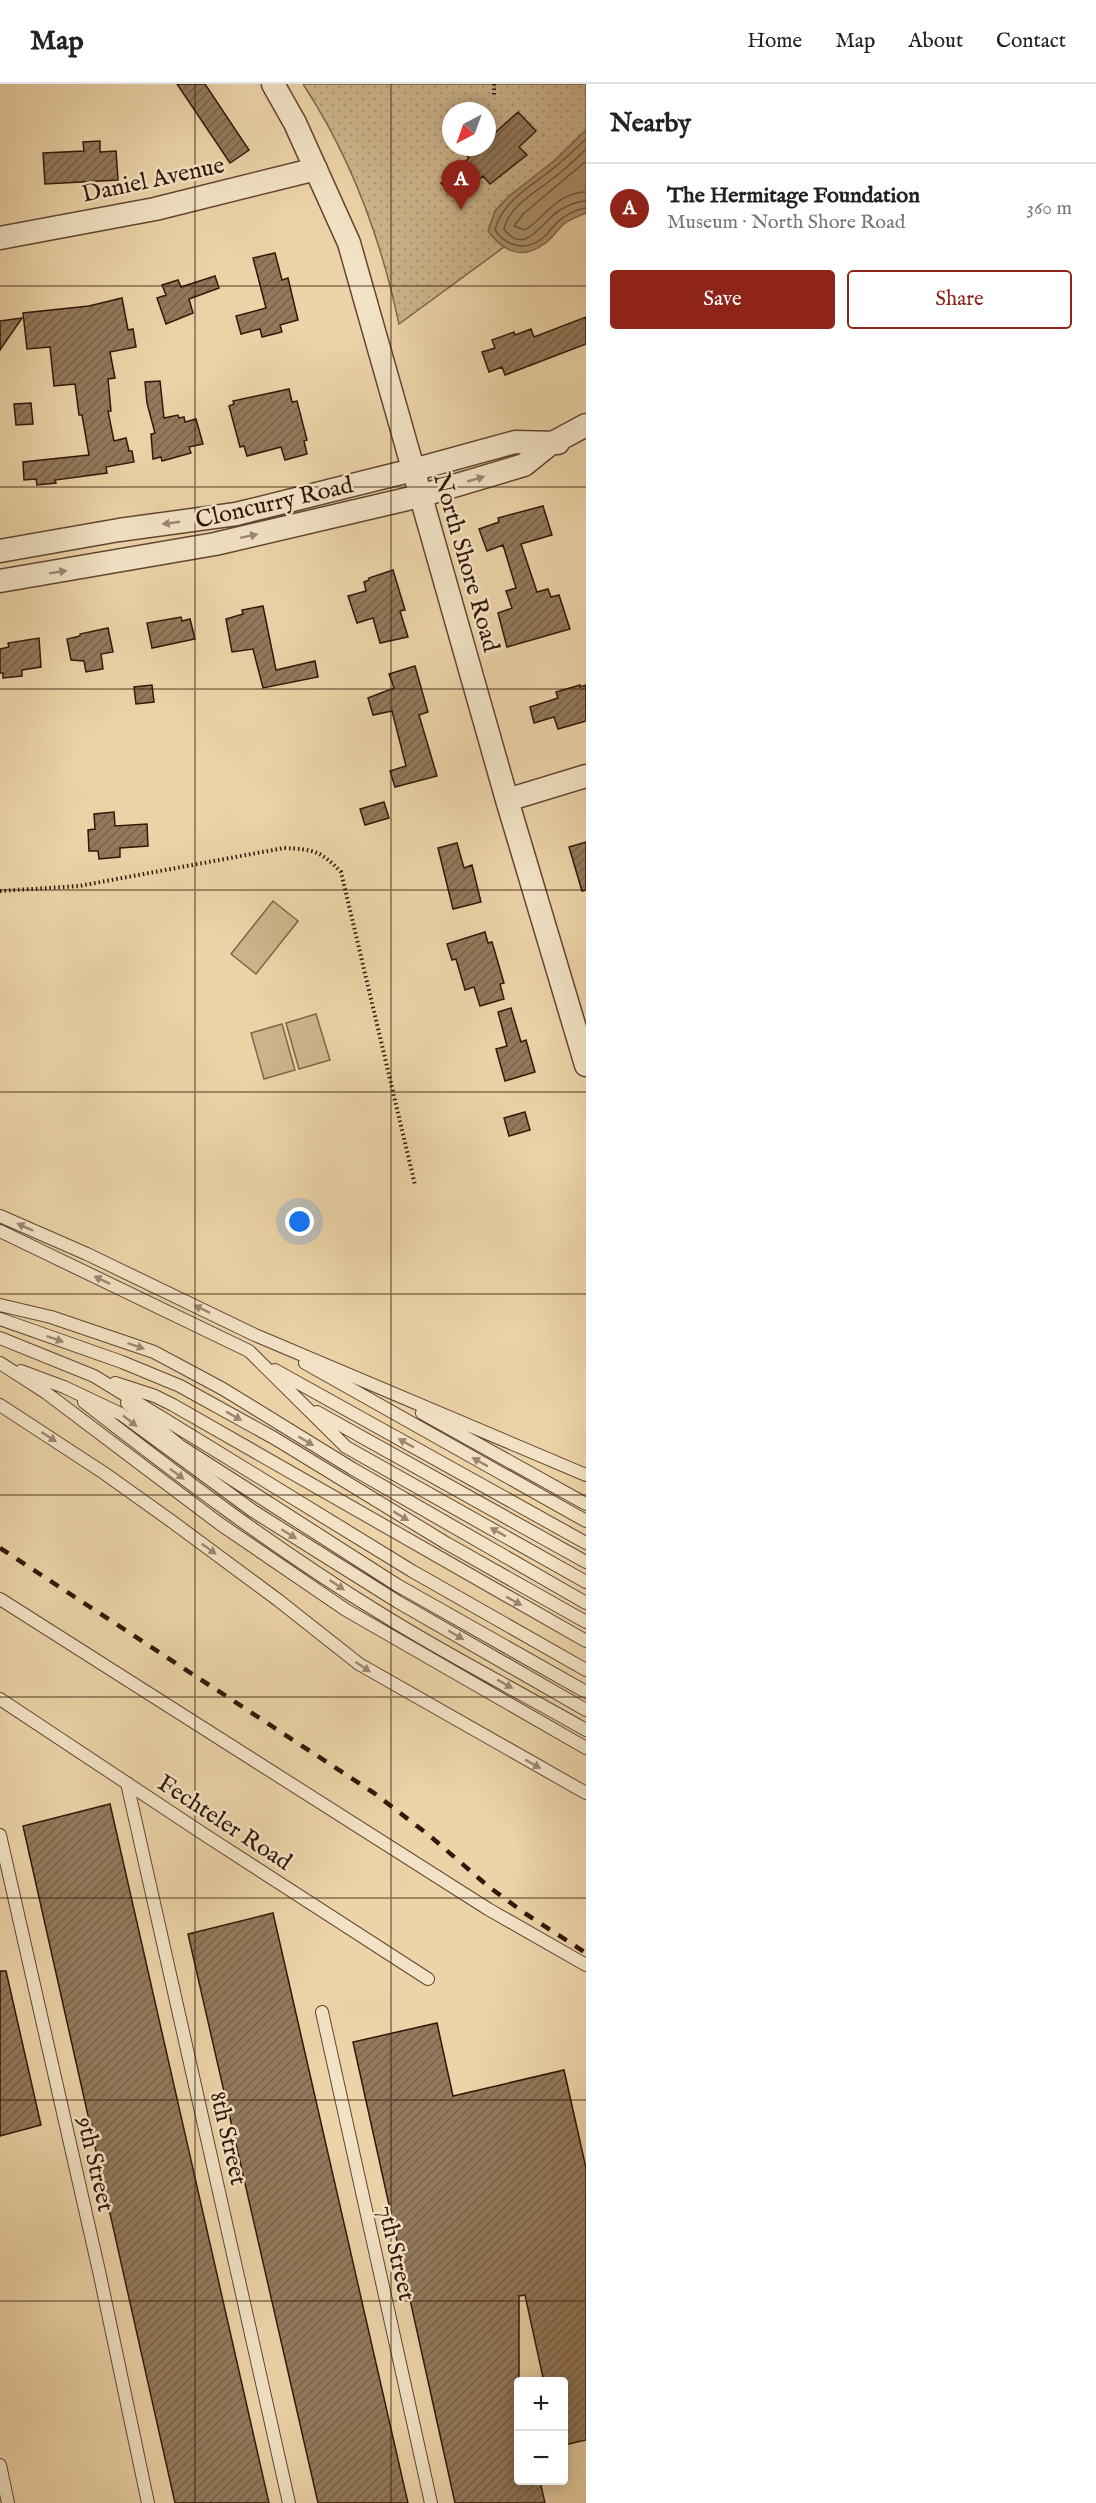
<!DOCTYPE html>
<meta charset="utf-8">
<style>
body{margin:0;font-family:"IM FELL English",serif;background:#f6f6f6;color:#222}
.controls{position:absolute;right:18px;bottom:18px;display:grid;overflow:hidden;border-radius:6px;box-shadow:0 3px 15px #0003}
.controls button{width:54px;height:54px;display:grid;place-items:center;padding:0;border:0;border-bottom:2px solid #e0e0e0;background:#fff;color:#222;font:30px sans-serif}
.compass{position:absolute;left:442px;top:18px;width:54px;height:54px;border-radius:50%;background:#fff;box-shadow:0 3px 15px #0003;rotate:221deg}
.you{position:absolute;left:300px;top:1138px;width:21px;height:21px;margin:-15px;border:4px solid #fff;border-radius:50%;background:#1a73e8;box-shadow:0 0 0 9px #1a73e833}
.badge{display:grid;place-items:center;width:39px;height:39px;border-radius:50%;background:#8f2418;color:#fff;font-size:20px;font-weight:700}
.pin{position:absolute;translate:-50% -50px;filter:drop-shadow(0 2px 3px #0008)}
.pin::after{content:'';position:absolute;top:32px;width:21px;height:18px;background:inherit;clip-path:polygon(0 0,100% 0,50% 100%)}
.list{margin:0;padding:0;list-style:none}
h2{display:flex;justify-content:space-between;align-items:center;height:78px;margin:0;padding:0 24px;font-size:26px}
h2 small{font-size:20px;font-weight:400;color:#767676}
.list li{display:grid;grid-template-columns:39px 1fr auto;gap:18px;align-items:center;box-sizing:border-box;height:90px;padding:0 24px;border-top:2px solid #e0e0e0}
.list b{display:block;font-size:22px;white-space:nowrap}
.list p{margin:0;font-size:20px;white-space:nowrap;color:#767676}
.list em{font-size:20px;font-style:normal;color:#767676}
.actions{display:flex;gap:12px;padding:18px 24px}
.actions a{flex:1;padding:14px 0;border:2px solid #8f2418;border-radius:6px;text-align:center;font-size:21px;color:#8f2418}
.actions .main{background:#8f2418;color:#fff}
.map{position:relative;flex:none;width:586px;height:2419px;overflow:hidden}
header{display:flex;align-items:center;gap:36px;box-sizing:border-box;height:84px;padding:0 30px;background:#fff;border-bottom:2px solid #e0e0e0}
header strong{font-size:28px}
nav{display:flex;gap:33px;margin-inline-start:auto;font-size:21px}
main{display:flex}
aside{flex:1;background:#fff}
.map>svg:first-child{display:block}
.green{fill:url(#green-dots);stroke:#81664c;stroke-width:1.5;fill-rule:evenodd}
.pitch{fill:#ceb48d;stroke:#81664c;stroke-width:1.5}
.water{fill:#ae9472;stroke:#7d6248;stroke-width:1.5}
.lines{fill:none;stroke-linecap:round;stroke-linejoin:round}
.shore{stroke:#71563e;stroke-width:1.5}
.building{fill:url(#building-hatch);stroke:#34170a;stroke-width:1.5}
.lane-casing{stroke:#624632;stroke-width:14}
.street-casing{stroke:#624632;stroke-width:25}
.path{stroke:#34170a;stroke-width:4;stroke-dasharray:1.5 3;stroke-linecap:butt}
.lane{stroke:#f3e3c6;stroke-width:12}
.street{stroke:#f3e3c6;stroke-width:22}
.rail{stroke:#34170a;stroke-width:4.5;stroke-dasharray:10 10;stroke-linecap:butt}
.oneway{fill:#9d8771}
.grid{fill:none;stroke:#34170a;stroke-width:1.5;stroke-opacity:0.55}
.labels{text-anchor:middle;stroke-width:5;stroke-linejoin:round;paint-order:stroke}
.street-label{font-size:24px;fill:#34170a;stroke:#f3e3c6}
</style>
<header>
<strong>Map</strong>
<nav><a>Home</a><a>Map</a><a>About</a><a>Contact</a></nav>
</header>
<main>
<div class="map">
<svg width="586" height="2419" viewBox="0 0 586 2419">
<defs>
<pattern id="green-dots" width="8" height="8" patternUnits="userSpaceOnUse" patternTransform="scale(1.5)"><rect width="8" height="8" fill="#ceb48d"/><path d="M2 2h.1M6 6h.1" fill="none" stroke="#b29a78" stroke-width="1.8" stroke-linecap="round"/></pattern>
<pattern id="building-hatch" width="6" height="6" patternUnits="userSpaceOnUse" patternTransform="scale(1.5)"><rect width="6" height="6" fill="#94795c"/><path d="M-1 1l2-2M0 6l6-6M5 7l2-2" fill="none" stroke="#7a624a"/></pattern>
</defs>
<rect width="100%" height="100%" fill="#edd4a8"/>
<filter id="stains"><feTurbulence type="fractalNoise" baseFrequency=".00333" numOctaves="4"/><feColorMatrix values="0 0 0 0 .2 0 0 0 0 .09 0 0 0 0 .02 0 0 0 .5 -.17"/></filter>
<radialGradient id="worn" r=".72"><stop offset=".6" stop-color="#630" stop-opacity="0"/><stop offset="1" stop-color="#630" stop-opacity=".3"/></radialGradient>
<path class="green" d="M303,0H586V103L399,240C381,155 351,73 303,0ZM451,27H487V63H451Z"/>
<path class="pitch" d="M273,817L298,837L256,890L231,870Z
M316,930L330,976L299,985L286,939Z
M282,940L295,986L264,995L251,949Z"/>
<path class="water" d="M586,46V129C579,132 570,135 564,140C557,146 552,155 544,160C521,177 503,167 488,147L495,127L508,113L554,77Z"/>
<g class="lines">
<path class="shore" d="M586,55C576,64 566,74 555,83C533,101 502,117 495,146C507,163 527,168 544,153C550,147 556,138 564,133C570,129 579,125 586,124
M586,65C578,73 570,81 561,88C543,104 509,120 504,145C525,174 543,136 560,126C567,122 578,117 586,117
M586,77L523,130L514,142L525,146C547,132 556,109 586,108"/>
</g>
<path class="building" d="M177,0H205L249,66L230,79Z
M518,28L536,47L519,63L527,71L490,100L483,92L457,116L441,99L469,74L467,72L476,63H487V56Z
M100,57V68L116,67L118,96L45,100L43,69L84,67L83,58Z
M275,169L282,196L288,194L298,236L280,241L282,248L262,253L260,245L241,250L236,232L266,224L253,174Z
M215,192L219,204L189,215L193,229L166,240L157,214L166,211L162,201L178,196L181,203Z
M122,214L128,246L133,245L136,263L110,268L115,294L108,295L111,327H108L114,357L126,354L129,367H132L134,378L106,383L107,389L55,396L56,399L37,401L36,395L24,396L23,378L89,371L82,331H79L75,300L54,302L50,263L27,265L23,229L89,222Z
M586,233V260L505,291L502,283L489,288L482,268L495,264L492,256L514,248L515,251L531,245L534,253Z
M22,234L0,266V237Z
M160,297L164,334L178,331L179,334L184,333L185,338L196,335L203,360L189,363L191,369L162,377L161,373L153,375L151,350L155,349L147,319L145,298Z
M289,305L292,318L297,317L307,356L304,357L307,370L285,376L281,363L247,372L244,362L240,363L229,322L234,320L233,317Z
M31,319L33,340L16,341L14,320Z
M543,422L552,451L521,460L537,508L548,505L551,513L559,511L570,545L507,563L498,529L512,524L506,507L516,504L503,461L487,467L479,445L499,438L498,434Z
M393,486L405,526L400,527L408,553L380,559L373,534L357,539L348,512L366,507L364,498L369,496V494Z
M263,522L276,586L315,577L318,593L263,604L253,565L232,568L226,535L243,530L242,526Z
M181,533L182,537L190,535L195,555L152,564L147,539Z
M108,544L113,568L101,570L103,585L86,588L84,577L71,576L67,555L80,552V550Z
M39,554L41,583L22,586V592L3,594V589H0V565L9,563L8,559Z
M415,582L428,628L419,631L437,692L395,703L390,687L406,682L392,627L373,631L368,614L394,604L389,590Z
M152,601L154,618L136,620L134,603Z
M580,601V603L586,601V637L558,645L554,633L534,639L530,623L558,614L556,608Z
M384,718L389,734L365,741L360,725Z
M114,728L115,742L147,740L148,762L120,764V773L99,775L98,767H89L88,746L95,745L94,730Z
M586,758V806L582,807L569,763Z
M457,759L464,784L472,781L481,818L453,825L438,764Z
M485,848L488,859L492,858L504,899L500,900L504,915L480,922L474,903L465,906L456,875L452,876L447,860Z
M511,924L521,958L526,956L535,988L505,997L496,965L507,962L498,928Z
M525,1028L530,1046L509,1052L504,1034Z
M110,1720L269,2419H175L23,1742Z
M273,1829L408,2419H318L188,1850Z
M0,1887H6L41,2041L0,2052Z
M437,1939L453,2012L564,1986L586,2084V2356L564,2361V2298H544L525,2211L519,2212V2397H540L545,2419H455L353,1958Z"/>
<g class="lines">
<g class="lane-casing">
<path id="lane" d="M0,1132L87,1170L255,1251L586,1391
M0,1147L249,1267L346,1363L586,1498
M0,1221L51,1233L154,1268L223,1305L353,1385L586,1519
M0,1235L122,1278L180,1302L274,1354L446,1459L586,1538
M0,1254L94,1292L412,1487L586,1586
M0,1279L45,1308L220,1440L346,1526L586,1664
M305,1279L586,1437
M275,1286L586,1459
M21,1287L64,1303L121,1330L253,1427L398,1518L586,1626
M115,1299L155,1312L173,1321L586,1557
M84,1318C180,1393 277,1466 380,1529C447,1571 518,1607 586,1646
M127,1319L180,1362L397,1501L586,1608
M0,1321L104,1389L174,1439L278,1516L359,1580L586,1709
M317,1328L586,1478
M422,1329L586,1420
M0,1515L488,1825L586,1881
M0,1615L202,1749L428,1895
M127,1699L289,2419
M0,1751L99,2187L148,2419
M322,1928L431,2419
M0,2381L8,2419"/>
</g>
<g class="street-casing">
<path id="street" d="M273,0L295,39L349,159L507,716L586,981
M0,154L155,125L316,85
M0,467L119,446L236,430L413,386L515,358L558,359
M0,497L215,460L420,412L524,381L549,361L586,341
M507,716L586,692"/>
</g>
<path class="path" d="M494,0V13
M0,807L79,802L284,764C313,765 321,767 341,788L415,1101"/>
<use href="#lane" class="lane"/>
<use href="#street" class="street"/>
<path class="rail" d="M0,1464L374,1709L430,1752L489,1803L526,1830L586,1869"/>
</g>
<defs><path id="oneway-solid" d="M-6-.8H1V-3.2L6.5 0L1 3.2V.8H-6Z" transform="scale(1.5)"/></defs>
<g class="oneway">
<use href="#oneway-solid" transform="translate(476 395) rotate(-16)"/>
<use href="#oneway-solid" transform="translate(171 439) rotate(172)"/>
<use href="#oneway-solid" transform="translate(249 452) rotate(-12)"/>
<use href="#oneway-solid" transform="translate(58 488) rotate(-9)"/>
<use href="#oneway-solid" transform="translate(25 1143) rotate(-156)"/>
<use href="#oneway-solid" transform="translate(102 1196) rotate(-154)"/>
<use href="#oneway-solid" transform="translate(202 1225) rotate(-154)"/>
<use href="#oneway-solid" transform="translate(55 1255) rotate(19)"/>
<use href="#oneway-solid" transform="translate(136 1262) rotate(19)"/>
<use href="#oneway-solid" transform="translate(234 1332) rotate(29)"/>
<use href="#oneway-solid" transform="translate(130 1337) rotate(38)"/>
<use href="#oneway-solid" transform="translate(49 1353) rotate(33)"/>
<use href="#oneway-solid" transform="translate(306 1357) rotate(31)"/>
<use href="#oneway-solid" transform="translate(406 1359) rotate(-151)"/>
<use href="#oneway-solid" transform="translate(480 1378) rotate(-151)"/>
<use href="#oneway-solid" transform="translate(177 1390) rotate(37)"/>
<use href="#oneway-solid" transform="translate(401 1432) rotate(31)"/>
<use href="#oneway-solid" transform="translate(498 1448) rotate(-151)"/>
<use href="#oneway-solid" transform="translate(289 1450) rotate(32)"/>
<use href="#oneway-solid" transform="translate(209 1465) rotate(36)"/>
<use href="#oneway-solid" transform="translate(337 1501) rotate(34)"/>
<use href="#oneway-solid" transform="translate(514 1517) rotate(29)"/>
<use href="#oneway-solid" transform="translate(456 1551) rotate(30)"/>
<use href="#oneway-solid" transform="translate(363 1583) rotate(34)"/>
<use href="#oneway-solid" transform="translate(505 1600) rotate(29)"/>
<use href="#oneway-solid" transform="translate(533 1680) rotate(29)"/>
</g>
<path class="grid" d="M195,0V2419M391,0V2419M0,202H586M0,403H586M0,605H586M0,806H586M0,1008H586M0,1210H586M0,1411H586M0,1613H586M0,1814H586M0,2016H586M0,2217H586"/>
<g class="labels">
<g class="street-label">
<text transform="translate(153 95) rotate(-12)" y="8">Daniel Avenue</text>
<text transform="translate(274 418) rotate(-13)" y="8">Cloncurry Road</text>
<text transform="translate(467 478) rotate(74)" y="8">North Shore Road</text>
<text transform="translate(225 1738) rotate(33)" y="8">Fechteler Road</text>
<text transform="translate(229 2054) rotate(77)" y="8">8th Street</text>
<text transform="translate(96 2080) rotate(77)" y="8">9th Street</text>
<text transform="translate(397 2169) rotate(77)" y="8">7th Street</text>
</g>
</g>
<rect width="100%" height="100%" filter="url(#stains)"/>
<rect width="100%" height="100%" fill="url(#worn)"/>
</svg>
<div class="controls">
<button>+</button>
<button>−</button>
</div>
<svg class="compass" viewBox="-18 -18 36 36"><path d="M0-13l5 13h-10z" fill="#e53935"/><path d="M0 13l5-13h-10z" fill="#767676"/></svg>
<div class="you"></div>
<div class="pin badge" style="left:461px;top:126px">A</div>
</div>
<aside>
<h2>Nearby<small></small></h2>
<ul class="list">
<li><span class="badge">A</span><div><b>The Hermitage Foundation</b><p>Museum · North Shore Road</p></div><em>360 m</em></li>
</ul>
<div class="actions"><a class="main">Save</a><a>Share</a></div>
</aside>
</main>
